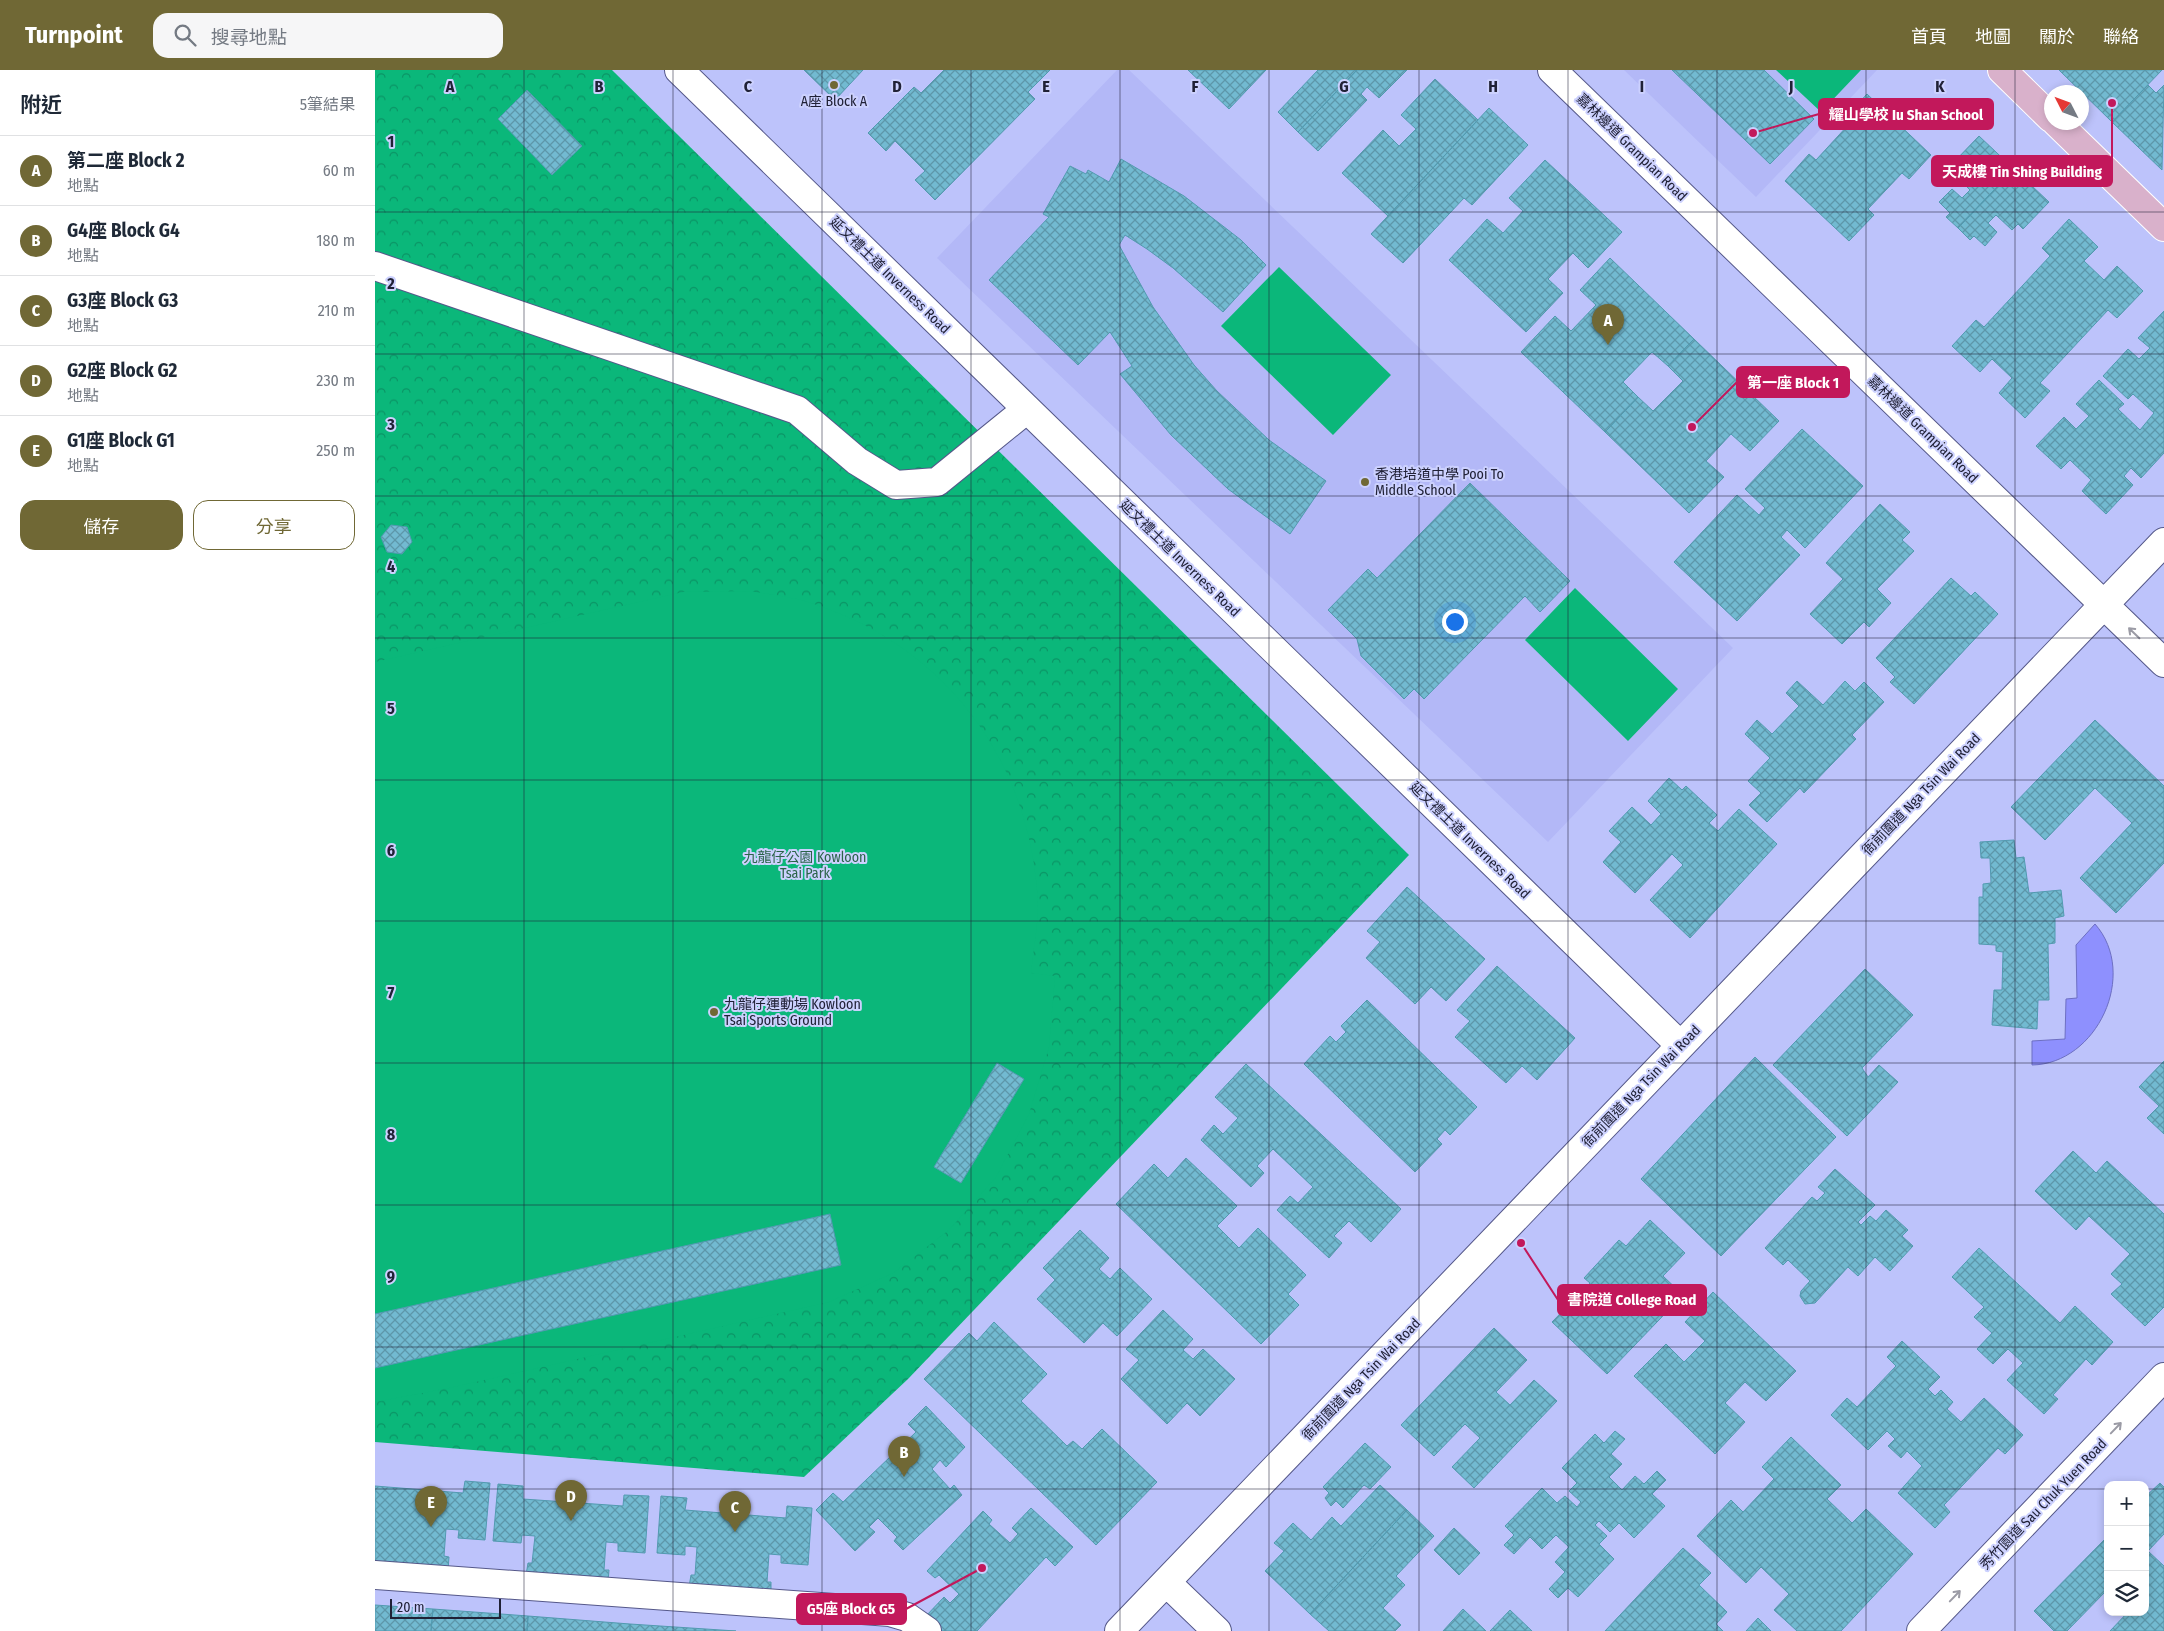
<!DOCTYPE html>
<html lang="zh-TW">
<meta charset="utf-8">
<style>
body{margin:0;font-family:"Fira Sans Condensed","Noto Sans TC",sans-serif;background:#f6f6f7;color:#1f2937}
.controls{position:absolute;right:15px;bottom:15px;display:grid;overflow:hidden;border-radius:10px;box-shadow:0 2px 8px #0003}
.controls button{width:45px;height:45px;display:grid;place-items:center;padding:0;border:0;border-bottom:1px solid #e0e1e3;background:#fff;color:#1f2937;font:25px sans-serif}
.compass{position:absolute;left:1669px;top:15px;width:45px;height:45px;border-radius:50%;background:#fff;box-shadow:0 2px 8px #0003;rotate:312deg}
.scale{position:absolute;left:15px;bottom:12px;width:111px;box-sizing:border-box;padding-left:5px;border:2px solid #202136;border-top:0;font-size:14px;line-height:18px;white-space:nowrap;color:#202136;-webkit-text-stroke:4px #ccd1fe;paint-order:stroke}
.you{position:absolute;left:1079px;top:551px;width:18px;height:18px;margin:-12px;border:4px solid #fff;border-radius:50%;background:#1a73e8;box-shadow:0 0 0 8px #1a73e833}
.badge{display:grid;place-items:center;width:32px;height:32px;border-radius:50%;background:#706835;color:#fff;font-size:16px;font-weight:700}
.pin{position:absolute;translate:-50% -41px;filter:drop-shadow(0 1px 2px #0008)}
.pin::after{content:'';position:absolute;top:26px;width:18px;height:15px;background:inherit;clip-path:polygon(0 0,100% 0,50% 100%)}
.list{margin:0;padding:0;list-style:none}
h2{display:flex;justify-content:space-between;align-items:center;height:65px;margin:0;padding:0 20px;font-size:21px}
h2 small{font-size:16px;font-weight:400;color:#747a83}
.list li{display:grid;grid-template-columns:32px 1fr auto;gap:15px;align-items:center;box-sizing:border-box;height:70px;padding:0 20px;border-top:1px solid #e0e1e3}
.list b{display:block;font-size:19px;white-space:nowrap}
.list p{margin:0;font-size:16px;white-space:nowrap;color:#747a83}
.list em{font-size:16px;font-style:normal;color:#747a83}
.actions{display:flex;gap:10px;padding:15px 20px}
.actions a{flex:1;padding:11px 0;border:1px solid #706835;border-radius:15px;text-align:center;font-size:18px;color:#706835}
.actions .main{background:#706835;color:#fff}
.icon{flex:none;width:28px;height:28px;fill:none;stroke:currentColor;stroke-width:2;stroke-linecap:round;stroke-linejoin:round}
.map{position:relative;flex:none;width:1789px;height:1561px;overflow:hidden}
header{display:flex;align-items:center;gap:30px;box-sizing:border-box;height:70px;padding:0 25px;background:#706835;color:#fff}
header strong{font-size:24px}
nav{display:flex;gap:28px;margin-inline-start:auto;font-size:18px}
.search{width:350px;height:45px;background:#f6f6f7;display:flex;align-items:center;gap:12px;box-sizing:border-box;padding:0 18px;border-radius:15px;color:#747a83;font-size:19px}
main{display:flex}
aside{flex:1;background:#fff}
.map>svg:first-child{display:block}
.built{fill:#b3b8f7}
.park{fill:url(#park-crowns)}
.pitch{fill:#0bb77a}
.water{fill:#8e90fe;stroke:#6d6fc2}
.building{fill:url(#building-cross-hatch);stroke:#529ab0}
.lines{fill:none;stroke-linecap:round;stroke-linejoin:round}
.minor-casing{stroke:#555889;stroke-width:30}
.major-casing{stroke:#fff;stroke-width:30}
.minor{stroke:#fff;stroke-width:28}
.major{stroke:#d9b1cb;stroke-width:28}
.oneway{stroke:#9b9ba5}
.grid{fill:none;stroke:#202136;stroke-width:1;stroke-opacity:0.55}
.poi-dot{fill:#706835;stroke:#ccd1fe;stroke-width:2}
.labels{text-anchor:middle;stroke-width:4;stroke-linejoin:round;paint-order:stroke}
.poi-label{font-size:14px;fill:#202136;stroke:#ccd1fe;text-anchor:start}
.street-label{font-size:14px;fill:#202136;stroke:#ccd1fe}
.park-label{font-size:14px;fill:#2b6449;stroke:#ccd1fe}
.grid-label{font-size:16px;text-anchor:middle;font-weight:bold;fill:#202136;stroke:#ccd1fe;stroke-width:4;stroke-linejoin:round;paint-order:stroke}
.leader{fill:none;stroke:#c2185b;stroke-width:2}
.callout-dot{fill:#c2185b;stroke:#ccd1fe;stroke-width:2}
.callout{fill:#c2185b;stroke:#c2185b;stroke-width:2}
.callout-label{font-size:15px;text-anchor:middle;font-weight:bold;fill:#fff}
</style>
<header>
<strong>Turnpoint</strong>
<div class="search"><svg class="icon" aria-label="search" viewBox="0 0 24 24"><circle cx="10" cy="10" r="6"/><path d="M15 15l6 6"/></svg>搜尋地點</div>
<nav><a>首頁</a><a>地圖</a><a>關於</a><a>聯絡</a></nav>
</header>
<main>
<aside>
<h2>附近<small>5筆結果</small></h2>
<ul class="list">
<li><span class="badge">A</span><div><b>第二座 Block 2</b><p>地點</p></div><em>60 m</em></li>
<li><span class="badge">B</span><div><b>G4座 Block G4</b><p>地點</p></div><em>180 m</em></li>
<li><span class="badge">C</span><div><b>G3座 Block G3</b><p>地點</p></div><em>210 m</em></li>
<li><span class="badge">D</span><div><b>G2座 Block G2</b><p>地點</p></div><em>230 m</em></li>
<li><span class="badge">E</span><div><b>G1座 Block G1</b><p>地點</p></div><em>250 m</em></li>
</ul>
<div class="actions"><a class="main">儲存</a><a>分享</a></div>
</aside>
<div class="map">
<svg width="1789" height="1561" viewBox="0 0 1789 1561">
<defs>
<pattern id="park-crowns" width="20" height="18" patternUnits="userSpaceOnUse" patternTransform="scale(1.25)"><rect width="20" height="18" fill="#0bb77a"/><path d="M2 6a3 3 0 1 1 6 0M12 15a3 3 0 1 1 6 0" fill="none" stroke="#0b9465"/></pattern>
<pattern id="building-cross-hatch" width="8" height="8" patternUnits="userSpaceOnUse" patternTransform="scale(1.25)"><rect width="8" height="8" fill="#72bad1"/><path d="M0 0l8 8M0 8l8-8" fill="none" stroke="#5d97aa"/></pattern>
</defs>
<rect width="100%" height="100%" fill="#bdc3fb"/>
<path class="built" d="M742,0H754L1358,578L1173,772L562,188Z
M1249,0H1502L1381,127Z"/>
<path class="park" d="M0,0H237L1034,785L533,1309L429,1407L0,1372Z"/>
<path class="pitch" d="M1401,0H1486L1446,42Z
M904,197L1016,305L958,365L846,256Z
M1200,518L1303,619L1253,671L1150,570Z
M375,521C397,525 421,527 442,535C575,580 657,695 663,835C663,857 658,881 656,903L680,906L674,977L654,1044L621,1107L574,1160L518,1203L454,1232L74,1318L0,1332V592L308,522Z"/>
<path class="water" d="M1720,854C1764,904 1722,994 1657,995V971L1690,969L1691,929L1702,928L1701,875Z"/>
<path class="building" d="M429,0H488L460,30Z
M569,0H675L653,22L660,29L560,130L540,110L550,101L520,71L511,81L493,63L539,17L546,23Z
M813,0H891L854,39Z
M943,0H982L923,62L903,42Z
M982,0H1032L1004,28L992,17L986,24L992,30L943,81L923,62Z
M1297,0H1389L1439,49L1395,94Z
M1684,0H1787L1737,52Z
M1060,9L1103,50L1013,146L967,103L1008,60L1024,76L1041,59L1026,45Z
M1773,15L1781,23L1789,15L1787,100L1737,52Z
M152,20L207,76L177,105L123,49Z
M1492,24L1556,85L1534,109L1527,103L1493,139L1499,145L1474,171L1410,111L1434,84L1441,90L1475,53L1470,48Z
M1114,38L1153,75L1097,135L1089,128L1028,193L996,164Z
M1604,66L1639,99L1583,158L1571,147L1575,143L1564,132L1577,119L1587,128L1595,120L1579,104L1584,98L1578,93Z
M746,89L809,126L866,170L891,195L848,242L798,198L772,179L750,165L744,175L778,237L819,295L842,321L894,370L951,411L915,464L853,419L796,365L745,304L757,296L735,262L703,295L614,210L674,147L668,144L695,96L711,104L713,100L734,112Z
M1170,90L1247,162L1213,198L1198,183L1173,209L1188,223L1151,262L1074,190L1112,149L1128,163L1148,141L1134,128Z
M1639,99L1674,132L1648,159L1643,154L1637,160L1621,145L1613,153L1622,162L1610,176L1599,166L1595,170L1583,158Z
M1694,149L1723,177L1709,191L1729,210L1742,196L1768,221L1742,248L1733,240L1665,313L1675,321L1650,348L1624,323L1637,308L1617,289L1605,302L1577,276L1601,250L1609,257L1675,186L1667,178Z
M1235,188L1319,269L1293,296L1277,282L1248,312L1263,327L1230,362L1146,282L1180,246L1196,261L1221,235L1205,220Z
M1789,241V383L1766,408L1756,398L1749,406L1758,415L1731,444L1707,421L1716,410L1695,390L1686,399L1661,376L1689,347L1701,359L1714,346L1701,334L1724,310L1749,334L1743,339L1765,360L1779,343L1758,324L1753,329L1728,306L1753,279L1764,289L1775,278L1763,268Z
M1319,269L1404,351L1375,381L1356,364L1331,391L1349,407L1314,443L1230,362L1263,327L1278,341L1308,311L1293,296Z
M1427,359L1488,416L1430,478L1412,460L1406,467L1425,485L1362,551L1299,492L1362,425L1384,445L1390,438L1370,419Z
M1095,413L1195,511L1165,542L1150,526L1049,629L1039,619L1029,629L986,586L982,569L953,540L993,499L1002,508Z
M1505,434L1535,462L1527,470L1539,481L1502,519L1516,533L1494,557L1489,552L1467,574L1435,544L1468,509L1451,493Z
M16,455L32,457L37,472L27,484L12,482L6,467Z
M1576,508L1596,526L1600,522L1623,544L1539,634L1515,612L1520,607L1501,588Z
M1422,611L1448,635L1470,611L1480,621L1489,612L1509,632L1477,665L1481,669L1429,723L1425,718L1392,752L1374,735L1386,723L1373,711L1395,688L1370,664L1382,650L1397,664L1424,636L1411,623Z
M1720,650L1789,716V793L1741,843L1705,808L1757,753L1720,718L1670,770L1636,737Z
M1294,708L1307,720L1311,716L1342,745L1334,753L1343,761L1364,739L1402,774L1315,868L1275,830L1308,795L1297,784L1260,823L1228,792L1246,772L1234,761L1257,737L1276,755L1286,744L1273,731Z
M1639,770L1641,788L1649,787L1654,823L1686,820L1689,846L1680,848V873L1673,874L1674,930H1663L1662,959L1617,955L1619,920H1627L1628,882L1621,881V875L1604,874V827H1608V814L1616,813L1615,788H1606L1605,772Z
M1032,817L1110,889L1071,931L1056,917L1040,934L991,888L1005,872L992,861Z
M1122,896L1200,968L1162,1010L1147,996L1131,1013L1080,967L1095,951L1082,940Z
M1490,899L1538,945L1487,998L1493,1007L1504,995L1523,1012L1472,1066L1398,995Z
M992,930L1102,1037L1075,1065L1070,1060L1062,1069L1067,1074L1040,1102L929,994L955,966L961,972L971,962L966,956Z
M1380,987L1461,1067L1346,1186L1266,1109Z
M1789,991V1064L1772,1048L1784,1036L1764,1017Z
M622,993L649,1009L586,1113L559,1097Z
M871,994L1026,1139L996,1172L974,1151L959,1166L967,1173L954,1188L902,1140L915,1126L923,1133L938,1117L898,1079L882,1096L889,1103L876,1117L826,1070L839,1055L848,1064L863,1048L840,1027Z
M1698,1081L1721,1103L1732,1091L1789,1144V1237L1770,1256L1736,1224L1747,1214L1736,1204L1755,1184L1714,1146L1701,1160L1660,1121Z
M811,1088L862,1136L842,1156L864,1178L883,1158L931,1205L913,1224L924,1235L886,1274L741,1134L779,1094L793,1108Z
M1460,1099L1500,1135L1483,1152L1486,1155L1495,1146L1501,1151L1511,1140L1533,1160L1527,1166L1538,1176L1515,1201L1500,1187L1483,1206L1473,1197L1440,1233L1430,1234L1425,1226L1426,1221L1435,1211L1413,1190L1408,1195L1390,1178L1437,1127L1442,1131L1450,1123L1443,1117Z
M455,1144L466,1195L0,1298V1244Z
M1275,1150L1310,1183L1288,1206L1308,1225L1232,1304L1177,1252L1215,1213L1209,1208L1244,1170L1251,1176Z
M705,1160L734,1188L724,1199L735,1209L745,1198L777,1229L742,1266L728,1253L709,1273L662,1229L680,1210L668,1198Z
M1604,1178L1685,1253L1700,1236L1738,1272L1717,1295L1711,1289L1678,1325L1683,1329L1669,1344L1632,1310L1648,1293L1633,1279L1618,1294L1602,1279L1617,1263L1599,1247L1609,1237L1577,1207Z
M1338,1222L1421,1301L1391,1331L1370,1312L1350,1333L1370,1352L1340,1384L1259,1306L1291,1274L1309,1292L1330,1271L1310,1252Z
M788,1240L818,1269L808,1280L818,1289L828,1279L860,1309L825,1346L812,1333L792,1354L746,1309L764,1290L751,1279Z
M619,1252L672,1304L646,1331L692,1376L698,1371L707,1379L727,1359L782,1412L721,1475L549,1309L594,1263L602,1271Z
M1119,1258L1152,1290L1121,1322L1135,1335L1159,1310L1182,1331L1099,1418L1077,1397L1105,1368L1090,1354L1059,1386L1026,1355Z
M1527,1271L1565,1307L1553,1319L1560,1326L1566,1320L1578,1332L1572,1339L1586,1352L1609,1328L1648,1365L1630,1384L1623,1378L1569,1435L1575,1442L1560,1458L1523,1423L1547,1396L1532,1381L1526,1388L1513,1376L1520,1369L1512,1361L1493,1380L1456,1345L1472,1328L1482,1337L1521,1296L1512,1287Z
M551,1336L590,1377L571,1397L565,1390L557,1399L575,1419L579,1415L587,1425L528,1480L519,1471L522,1467L503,1448L494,1457L500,1462L480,1481L441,1440L458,1423L468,1432L541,1362L533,1354Z
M1240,1361L1250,1369L1236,1384L1247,1394L1234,1407L1247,1420L1260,1406L1269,1414L1282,1401L1291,1410L1277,1424L1290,1436L1259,1468L1244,1453L1235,1462L1224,1451L1220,1455L1232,1466L1224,1474L1239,1489L1203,1527L1193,1518L1183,1528L1174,1519L1190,1502L1180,1492L1194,1477L1181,1465L1167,1479L1155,1467L1139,1484L1129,1475L1139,1465L1130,1456L1167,1418L1182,1433L1190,1426L1202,1437L1206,1432L1194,1421L1202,1413L1187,1398L1220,1364L1229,1373Z
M1416,1367L1466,1415L1452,1429L1477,1453L1491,1439L1538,1484L1466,1561H1422L1399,1540L1414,1524L1386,1497L1371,1513L1322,1466L1356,1430L1368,1442L1399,1409L1387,1397Z
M990,1373L1016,1397L995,1419L989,1415L968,1438L961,1431L956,1436L950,1428L954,1423L948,1417Z
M90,1411L115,1413L110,1470L83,1468L84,1460L71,1459L69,1486L74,1487L73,1500L0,1494V1416L88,1423Z
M1785,1413L1789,1417V1464L1773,1481L1789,1496V1561H1735L1753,1542H1770V1427Z
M123,1414L148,1416V1429L248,1436L249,1425L274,1426L270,1483L243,1481V1473L231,1472L229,1500H234L233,1512L151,1505L153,1493H157L160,1466L147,1465L146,1473L118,1471Z
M1005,1415L1032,1440L935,1544L890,1501L909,1481L899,1473L918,1453L936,1470L957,1447L966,1456Z
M286,1426L312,1428L310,1440L411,1448L412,1436L437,1438L433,1495L406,1493V1485L394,1484L392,1512H396V1524L314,1517L316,1505H320L322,1477L310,1476V1485L282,1483Z
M656,1438L698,1477L680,1496L671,1487L602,1561H565L550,1547L569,1527L575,1533L584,1524L564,1505L560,1508L552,1501L608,1441L617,1450L614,1454L635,1473L643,1464L637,1458Z
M1032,1440L1059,1466L1021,1506L1030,1515L1008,1538L1026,1555L1020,1561H954L935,1544Z
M1079,1458L1105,1483L1084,1505L1059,1480Z
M1733,1466V1522L1731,1521L1692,1561H1679L1659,1541Z
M1308,1478L1336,1503L1324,1515L1352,1542L1341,1554L1348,1561H1230Z
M0,1535L58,1539L56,1561H0Z
M58,1539L153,1546L152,1561H56Z
M1088,1539L1111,1561H1068Z
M1135,1540L1157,1561H1115Z
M153,1546L255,1554V1561H152Z
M1383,1548L1396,1561H1371Z
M255,1554L361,1561H255Z"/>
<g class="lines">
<g class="minor-casing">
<path id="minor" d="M304,0L1305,975
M1177,0L1789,593
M0,196L422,340L482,391L521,415L562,412L652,339
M0,1505L515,1542L532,1547L552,1561
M791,1512L842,1561
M744,1561L1789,472
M1546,1561L1789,1307"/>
</g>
<g class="major-casing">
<path id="major" d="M1627,0L1676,48
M1681,52L1789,157"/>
</g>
<use href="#minor" class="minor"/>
<use href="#major" class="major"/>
</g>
<defs><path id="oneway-shaft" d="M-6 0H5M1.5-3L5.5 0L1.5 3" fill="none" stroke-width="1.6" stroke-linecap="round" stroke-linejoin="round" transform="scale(1.25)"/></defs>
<g class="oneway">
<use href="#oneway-shaft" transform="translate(1759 563) rotate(-136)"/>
<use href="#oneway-shaft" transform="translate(1741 1358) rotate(-46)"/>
<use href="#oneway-shaft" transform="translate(1580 1526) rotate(-46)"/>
</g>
<path class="grid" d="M149,0V1561M298,0V1561M447,0V1561M596,0V1561M745,0V1561M894,0V1561M1044,0V1561M1193,0V1561M1342,0V1561M1491,0V1561M1640,0V1561M0,142H1789M0,284H1789M0,426H1789M0,568H1789M0,710H1789M0,851H1789M0,993H1789M0,1135H1789M0,1277H1789M0,1419H1733M1770,1419H1789"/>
<g class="poi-dot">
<circle cx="459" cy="15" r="5"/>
<circle cx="990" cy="412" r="5"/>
<circle cx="339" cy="942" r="5"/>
</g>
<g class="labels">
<g class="poi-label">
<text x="459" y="36" text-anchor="middle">A座 Block A</text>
<text x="1000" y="409">香港培道中學 Pooi To<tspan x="1000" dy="16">Middle School</tspan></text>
<text x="349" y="939">九龍仔運動場 Kowloon<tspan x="349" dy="16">Tsai Sports Ground</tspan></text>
</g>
<g class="street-label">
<text transform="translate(1257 77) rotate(44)" y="5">嘉林邊道 Grampian Road</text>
<text transform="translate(515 205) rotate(44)" y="5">延文禮士道 Inverness Road</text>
<text transform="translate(1548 359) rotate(44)" y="5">嘉林邊道 Grampian Road</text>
<text transform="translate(805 488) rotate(44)" y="5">延文禮士道 Inverness Road</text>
<text transform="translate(1546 724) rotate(-46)" y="5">衙前圍道 Nga Tsin Wai Road</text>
<text transform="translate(1095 770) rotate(44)" y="5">延文禮士道 Inverness Road</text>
<text transform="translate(1266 1016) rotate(-46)" y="5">衙前圍道 Nga Tsin Wai Road</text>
<text transform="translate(986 1309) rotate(-46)" y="5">衙前圍道 Nga Tsin Wai Road</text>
<text transform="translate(1668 1434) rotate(-46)" y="5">秀竹園道 Sau Chuk Yuen Road</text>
</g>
<g class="park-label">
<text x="430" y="792">九龍仔公園 Kowloon<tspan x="430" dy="16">Tsai Park</tspan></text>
</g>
</g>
<g class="grid-label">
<text x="75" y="22">A</text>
<text x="224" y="22">B</text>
<text x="373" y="22">C</text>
<text x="522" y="22">D</text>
<text x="671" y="22">E</text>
<text x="820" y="22">F</text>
<text x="969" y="22">G</text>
<text x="1118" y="22">H</text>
<text x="1267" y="22">I</text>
<text x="1416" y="22">J</text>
<text x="1565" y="22">K</text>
<text x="16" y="77">1</text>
<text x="16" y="219">2</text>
<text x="16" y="360">3</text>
<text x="16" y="502">4</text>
<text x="16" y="644">5</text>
<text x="16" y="786">6</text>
<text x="16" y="928">7</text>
<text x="16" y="1070">8</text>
<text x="16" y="1212">9</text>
</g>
<path class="leader" d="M1378 63L1444 44M1737 33L1737 101M1317 357L1362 312M1146 1173L1183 1230M607 1498L531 1539"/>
<g class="callout-dot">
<circle cx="1378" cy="63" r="5"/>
<circle cx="1737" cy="33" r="5"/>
<circle cx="1317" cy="357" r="5"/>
<circle cx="1146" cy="1173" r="5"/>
<circle cx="607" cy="1498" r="5"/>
</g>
<g class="callout">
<rect x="1444" y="29" width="174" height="30" rx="5"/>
<rect x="1557" y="86" width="180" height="30" rx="5"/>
<rect x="1362" y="297" width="112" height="30" rx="5"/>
<rect x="1183" y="1215" width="148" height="30" rx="5"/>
<rect x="422" y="1524" width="109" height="30" rx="5"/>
</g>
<g class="callout-label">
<text x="1531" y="50">耀山學校 Iu Shan School</text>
<text x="1647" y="107">天成樓 Tin Shing Building</text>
<text x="1418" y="318">第一座 Block 1</text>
<text x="1257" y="1235">書院道 College Road</text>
<text x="476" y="1544">G5座 Block G5</text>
</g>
</svg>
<div class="controls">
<button>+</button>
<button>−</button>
<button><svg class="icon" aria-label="layers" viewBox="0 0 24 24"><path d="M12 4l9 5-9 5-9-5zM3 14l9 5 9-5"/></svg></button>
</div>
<svg class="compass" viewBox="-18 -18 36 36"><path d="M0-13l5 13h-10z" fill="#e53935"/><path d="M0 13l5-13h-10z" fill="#747a83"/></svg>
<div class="scale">20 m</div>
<div class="you"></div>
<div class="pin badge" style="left:1233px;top:275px">A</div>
<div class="pin badge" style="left:529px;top:1407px">B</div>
<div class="pin badge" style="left:360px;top:1462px">C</div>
<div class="pin badge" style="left:196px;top:1451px">D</div>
<div class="pin badge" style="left:56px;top:1457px">E</div>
</div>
</main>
